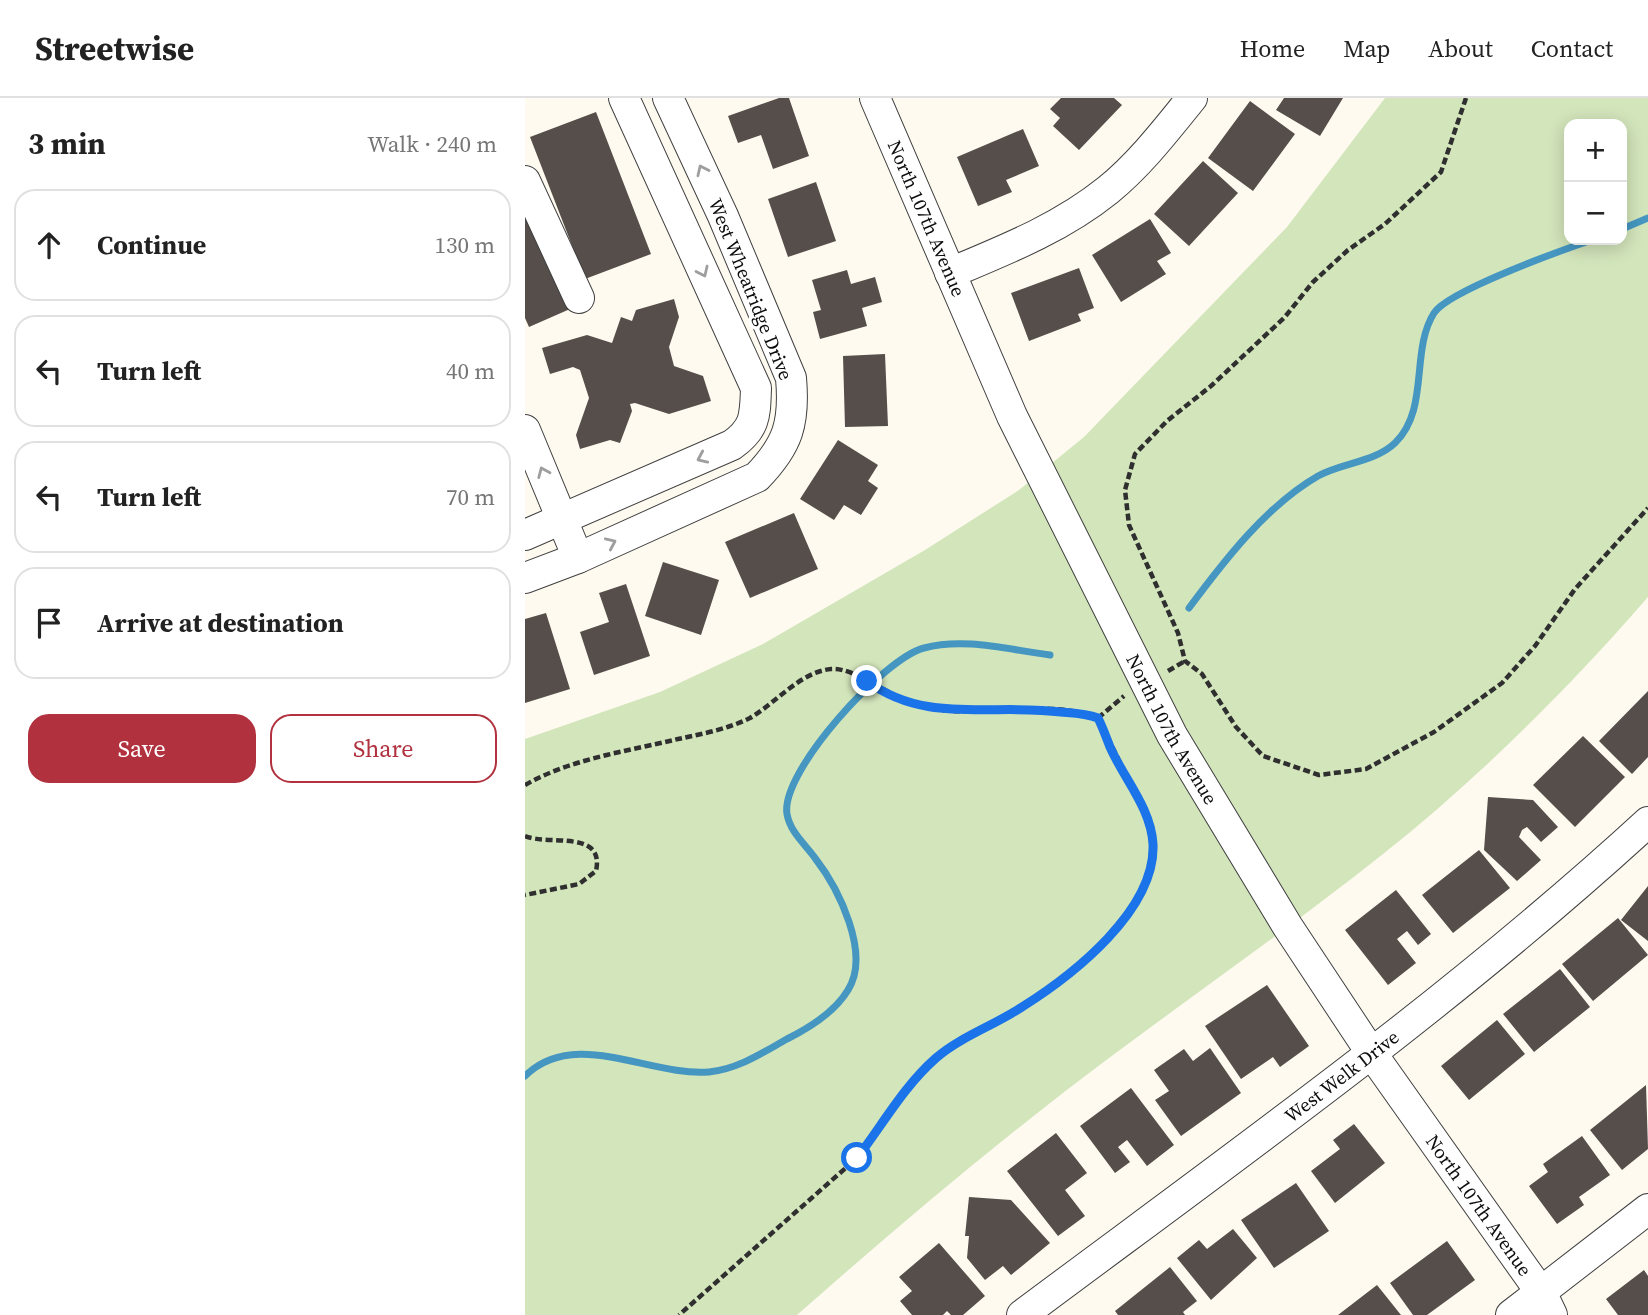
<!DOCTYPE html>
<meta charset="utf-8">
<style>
body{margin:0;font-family:"Source Serif 4",serif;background:#f2f2f2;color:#222}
.controls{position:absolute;right:21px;top:21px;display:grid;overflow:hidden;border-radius:14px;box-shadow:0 4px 18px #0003}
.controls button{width:63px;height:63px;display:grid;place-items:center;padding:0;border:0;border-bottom:2px solid #e0e0e0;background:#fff;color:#222;font:35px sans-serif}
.stop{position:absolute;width:21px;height:21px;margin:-16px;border:5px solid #1a73e8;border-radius:50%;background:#fff}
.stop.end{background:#1a73e8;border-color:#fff;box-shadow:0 2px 7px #0008}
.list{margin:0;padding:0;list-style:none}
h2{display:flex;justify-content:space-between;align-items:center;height:91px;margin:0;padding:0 28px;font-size:30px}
h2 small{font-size:23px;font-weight:400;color:#767676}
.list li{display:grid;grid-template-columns:46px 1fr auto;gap:21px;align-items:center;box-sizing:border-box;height:112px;margin:0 14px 14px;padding:0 14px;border:2px solid #e0e0e0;border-radius:21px}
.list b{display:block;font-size:26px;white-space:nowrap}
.list em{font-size:23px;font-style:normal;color:#767676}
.actions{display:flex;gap:14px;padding:21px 28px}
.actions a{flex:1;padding:16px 0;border:2px solid #b1313e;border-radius:21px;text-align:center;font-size:24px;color:#b1313e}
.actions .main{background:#b1313e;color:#fff}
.icon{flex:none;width:38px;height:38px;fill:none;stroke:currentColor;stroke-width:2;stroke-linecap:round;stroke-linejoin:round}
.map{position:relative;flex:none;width:1123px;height:1217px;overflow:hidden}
header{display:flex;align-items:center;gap:42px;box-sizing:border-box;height:98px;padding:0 35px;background:#fff;border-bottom:2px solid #e0e0e0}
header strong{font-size:33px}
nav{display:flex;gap:38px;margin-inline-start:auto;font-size:24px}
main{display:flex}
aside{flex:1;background:#fff}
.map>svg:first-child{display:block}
.green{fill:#d3e5bb;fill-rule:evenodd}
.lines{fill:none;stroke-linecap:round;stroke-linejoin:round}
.stream{stroke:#4596c1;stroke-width:7}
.building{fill:#554e4a}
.minor-casing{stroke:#404040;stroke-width:32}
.path{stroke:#2f2f2f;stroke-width:4.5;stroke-dasharray:7 3.5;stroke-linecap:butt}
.minor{stroke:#fff;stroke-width:30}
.oneway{stroke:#9e9e9e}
.route{stroke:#1a73e8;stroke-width:9}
.labels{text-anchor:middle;stroke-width:7;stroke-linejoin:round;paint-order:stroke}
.street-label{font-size:19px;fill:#0d0d0d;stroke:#fff}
</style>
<header>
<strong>Streetwise</strong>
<nav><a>Home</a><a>Map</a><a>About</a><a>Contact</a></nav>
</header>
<main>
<aside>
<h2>3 min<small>Walk · 240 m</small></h2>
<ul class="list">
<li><svg class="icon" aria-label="ahead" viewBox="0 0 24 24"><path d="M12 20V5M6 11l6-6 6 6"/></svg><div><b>Continue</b></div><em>130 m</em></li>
<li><svg class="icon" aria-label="left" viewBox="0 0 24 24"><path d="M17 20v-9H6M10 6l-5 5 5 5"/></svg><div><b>Turn left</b></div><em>40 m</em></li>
<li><svg class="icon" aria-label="left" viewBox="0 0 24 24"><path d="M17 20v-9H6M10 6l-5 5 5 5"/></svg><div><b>Turn left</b></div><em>70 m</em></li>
<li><svg class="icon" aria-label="arrive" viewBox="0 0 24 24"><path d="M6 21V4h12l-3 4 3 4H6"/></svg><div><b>Arrive at destination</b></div></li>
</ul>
<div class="actions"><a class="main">Save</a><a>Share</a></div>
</aside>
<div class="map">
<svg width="1123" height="1217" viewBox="0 0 1123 1217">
<rect width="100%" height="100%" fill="#fefaef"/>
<path class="green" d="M860,0H1123V499C1042,592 954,680 858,756C770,826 678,890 588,957C478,1039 374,1127 272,1217H0V641L135,594L238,546L400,452L494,392L559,339L762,129ZM1044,26H1097V142H1044Z"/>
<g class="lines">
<path class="stream" d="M1097,131L1123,120
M664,510C699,463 741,408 793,378C817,365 850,364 870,345C905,311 885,253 909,215C923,193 1037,152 1067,142
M0,978C50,929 125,979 184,974C213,971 237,955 262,941C284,930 310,914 323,892C346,856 314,791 290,760C280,746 265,734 262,716C255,674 359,560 399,550C440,539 484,552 525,557"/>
</g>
<path class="building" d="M254,0H264L284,58L248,71L236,37L213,45L203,18Z
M536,0H589L597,7L554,52L528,28L535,20L525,11Z
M759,0H818L795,38L751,12Z
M725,3L770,36L728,93L683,60Z
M71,14L126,156L60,181L5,39Z
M498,31L514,68L481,82L487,94L453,108L432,59Z
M678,63L713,95L664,148L629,116Z
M291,84L311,143L263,159L243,101Z
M0,114L45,211L4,229L0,220Z
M625,121L646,155L632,163L641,176L596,204L567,157Z
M554,170L569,210L553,216L556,223L504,243L486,195Z
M322,172L326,186L350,179L357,204L337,210L342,228L295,241L288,214L296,212L287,182Z
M149,201L154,219L144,249L149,268L178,278L186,303L144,316L110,305L105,306L107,313L95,345L85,342L55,351L51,337L64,300L55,272L48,269L25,276L17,250L62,237L87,245L96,219L107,223L111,212Z
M360,256L363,328L320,329L318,258Z
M313,342L353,367L343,383L353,390L336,417L319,407L309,422L275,401Z
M269,415L293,471L225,500L200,444Z
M138,464L194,482L176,537L120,518Z
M101,486L125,558L69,577L55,534L84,524L74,495Z
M21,515L45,591L0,605V521Z
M1123,593V659L1107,676L1074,643Z
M1058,638L1100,679L1050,729L1008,687Z
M963,699L1008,702L1033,729L1016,744L1002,729L997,732L994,739L1016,762L992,783L959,752Z
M954,752L985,790L928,835L897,797Z
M1123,788V843L1096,822Z
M871,792L906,836L893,847L882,833L872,841L891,865L863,887L820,832Z
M1093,820L1123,857L1068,903L1037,866Z
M1035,871L1065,909L1009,954L978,916Z
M742,887L784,948L755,969L748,959L716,981L680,928Z
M972,922L1000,956L944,1002L916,968Z
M685,950L716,995L656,1038L630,1002L644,993L629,972L659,951L668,963Z
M1121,987L1123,1051L1097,1072L1065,1032Z
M606,990L649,1047L622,1068L602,1042L593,1049L605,1064L590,1075L555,1028Z
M829,1026L860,1065L810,1105L786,1073L815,1051L808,1042Z
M531,1035L562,1075L540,1092L560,1118L533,1138L482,1073Z
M1057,1038L1085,1077L1054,1099L1059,1107L1032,1126L1004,1088L1023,1074L1018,1066Z
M771,1085L804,1133L749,1170L716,1122Z
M444,1099L486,1102L525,1145L486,1177L478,1168L460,1182L442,1160L444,1138H440Z
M708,1131L732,1160L686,1202L652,1160L674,1142L682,1151Z
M922,1143L950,1182L902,1217H888L865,1185Z
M414,1145L460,1198L438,1217H426L422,1213L418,1217H387L375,1203L387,1193L374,1179Z
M645,1169L672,1203L658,1214L660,1217H593L590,1213Z
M1119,1172L1123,1178V1217H1093L1081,1201Z
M852,1187L876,1217H813Z"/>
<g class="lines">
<g class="minor-casing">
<g id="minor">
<path id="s1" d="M350,0L487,318L647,637L763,829L847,956L1017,1196L1027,1217"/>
<path d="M0,83L54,200"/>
<path d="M425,175C480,152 536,130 583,92C615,66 641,32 667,0"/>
<path d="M0,332L53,460"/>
<path d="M0,437L207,347C231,330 230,317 231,290L99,0"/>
<path d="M0,480L53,460L232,379C263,347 270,325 266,280L198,118L143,0"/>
<path id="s2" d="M497,1217C710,1058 927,904 1123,724"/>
<path d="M986,1217L1123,1111"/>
</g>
</g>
<path class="path" d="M941,0L916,74L860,126L823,152L788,184L759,220L686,288L642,323L610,356L600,392L604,427L653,535L660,563L677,576L711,629L738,658L794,677L841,671L909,634L977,585L1010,548L1050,491L1123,410
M643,573L660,563
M573,620L599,598
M0,687C45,661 103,653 153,641C177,636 203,631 225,620C251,605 275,574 306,571C333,569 369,604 403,610C459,621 519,599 573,620L620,715L628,745L625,775L611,803L578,845L539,881L496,910L413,958L385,986L332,1060L154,1217
M0,738C24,748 80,731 71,773L54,786L0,797"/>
<use href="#minor" class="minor"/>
</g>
<defs><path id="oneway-chevron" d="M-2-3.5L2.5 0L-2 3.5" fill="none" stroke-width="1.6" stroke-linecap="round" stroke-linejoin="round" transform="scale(1.75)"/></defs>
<g class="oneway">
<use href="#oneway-chevron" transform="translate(177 72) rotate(-115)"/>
<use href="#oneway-chevron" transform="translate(178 174) rotate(65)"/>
<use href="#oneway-chevron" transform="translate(177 360) rotate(156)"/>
<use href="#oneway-chevron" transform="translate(18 374) rotate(-113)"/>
<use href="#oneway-chevron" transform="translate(86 445) rotate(-24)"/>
</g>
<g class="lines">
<path class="route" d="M332,1060C358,1026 379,988 411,960C435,939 470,927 497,909C548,877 631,812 628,746C626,710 599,681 585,649C581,639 578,630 573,620C560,615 549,615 536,614C468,605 401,627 342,583"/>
</g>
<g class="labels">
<g class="street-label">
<text dy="7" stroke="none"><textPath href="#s1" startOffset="131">North 107th Avenue</textPath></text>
<text transform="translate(226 191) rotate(68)" y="7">West Wheatridge Drive</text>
<text dy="7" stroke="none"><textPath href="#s1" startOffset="698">North 107th Avenue</textPath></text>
<text dy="7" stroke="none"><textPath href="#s2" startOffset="399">West Welk Drive</textPath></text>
<text dy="7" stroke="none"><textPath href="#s1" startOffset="1265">North 107th Avenue</textPath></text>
</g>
</g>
</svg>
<div class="controls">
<button>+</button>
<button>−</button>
</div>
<div class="stop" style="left:332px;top:1060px"></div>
<div class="stop end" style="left:342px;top:583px"></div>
</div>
</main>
